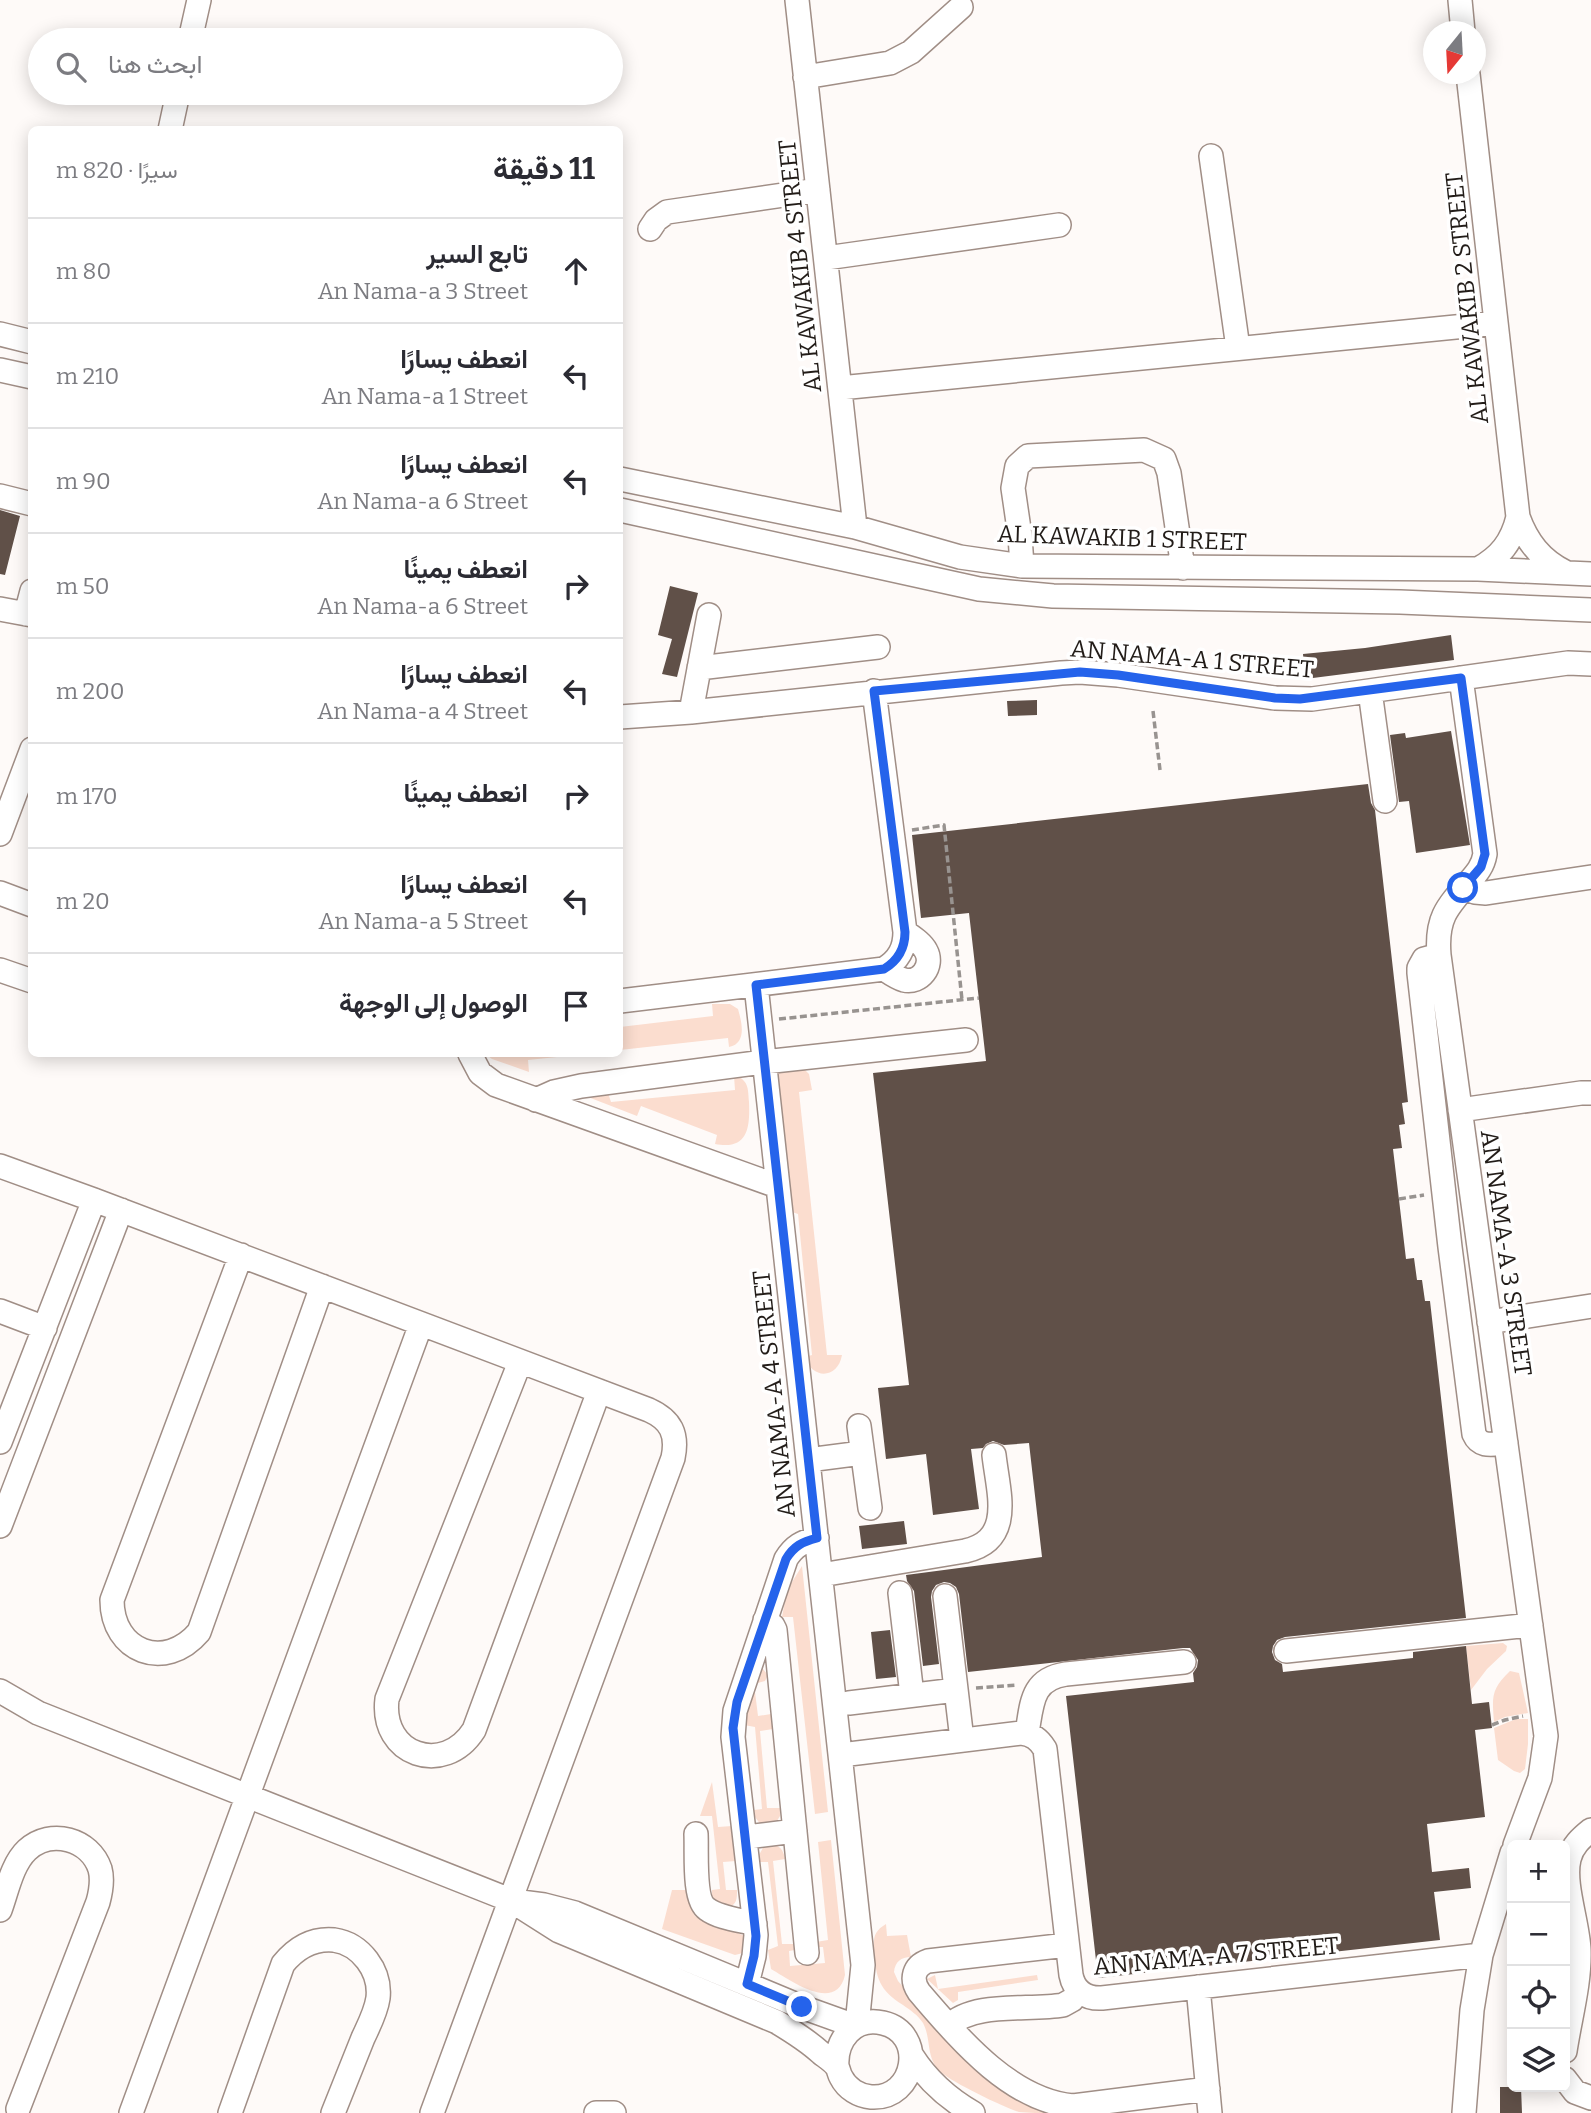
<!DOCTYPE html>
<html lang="ar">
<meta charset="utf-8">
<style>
body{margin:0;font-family:Bitter,Vazirmatn,serif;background:#f2f2f3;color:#2b2b33;direction:rtl}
.controls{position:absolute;right:21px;bottom:21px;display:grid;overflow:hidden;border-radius:10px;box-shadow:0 4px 18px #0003}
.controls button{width:63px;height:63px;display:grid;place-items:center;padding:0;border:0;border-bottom:2px solid #e1e1e2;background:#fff;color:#2b2b33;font:35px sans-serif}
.compass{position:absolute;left:1423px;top:21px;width:63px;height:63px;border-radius:50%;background:#fff;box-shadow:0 4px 18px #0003;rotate:198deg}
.stop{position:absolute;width:21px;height:21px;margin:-16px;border:5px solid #2563eb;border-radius:50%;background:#fff}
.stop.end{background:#2563eb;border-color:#fff;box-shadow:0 2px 7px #0008}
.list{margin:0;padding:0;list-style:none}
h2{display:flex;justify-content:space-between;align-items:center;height:91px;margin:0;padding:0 28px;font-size:30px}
h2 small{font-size:23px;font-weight:400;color:#7c7c81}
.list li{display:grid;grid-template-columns:46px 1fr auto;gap:21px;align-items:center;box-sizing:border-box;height:105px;padding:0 28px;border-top:2px solid #e1e1e2}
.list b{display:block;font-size:26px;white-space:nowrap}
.list p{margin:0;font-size:23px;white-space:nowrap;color:#7c7c81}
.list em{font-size:23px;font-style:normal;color:#7c7c81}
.icon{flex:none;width:38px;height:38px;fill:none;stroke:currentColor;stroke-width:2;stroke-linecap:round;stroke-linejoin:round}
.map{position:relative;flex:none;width:1591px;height:2113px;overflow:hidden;direction:ltr}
.search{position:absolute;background:#fff;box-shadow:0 4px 18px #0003;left:28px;top:28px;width:595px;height:77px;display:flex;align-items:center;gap:18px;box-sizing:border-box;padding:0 24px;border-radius:38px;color:#7c7c81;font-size:26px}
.panel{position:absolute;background:#fff;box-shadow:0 4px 18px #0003;left:28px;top:126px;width:595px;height:931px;border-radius:10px;direction:rtl}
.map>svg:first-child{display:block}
.green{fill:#fbddcf}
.building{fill:#605048}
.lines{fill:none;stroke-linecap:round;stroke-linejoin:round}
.minor-casing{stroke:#a08e86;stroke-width:26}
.path{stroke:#989390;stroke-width:3.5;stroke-dasharray:7 3.5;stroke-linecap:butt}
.minor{stroke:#fff;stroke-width:23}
.route{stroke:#2563eb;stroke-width:9}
.labels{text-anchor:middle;stroke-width:7;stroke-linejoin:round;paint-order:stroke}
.street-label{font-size:24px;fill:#221c18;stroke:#fff}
</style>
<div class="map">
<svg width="1591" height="2113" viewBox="0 0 1591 2113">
<rect width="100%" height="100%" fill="#fefaf8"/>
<path class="green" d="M712,1004H730L738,1009C742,1023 747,1043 729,1047L728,1038L620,1050V1027L713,1016Z
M485,1054H586L528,1060L529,1072L492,1059Z
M801,1066L809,1074L812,1090L799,1092L827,1355H842C838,1379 812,1380 805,1357L812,1355L798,1214L789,1211L776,1074L780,1070Z
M734,1076C739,1077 741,1077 744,1081C749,1086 748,1095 749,1102C750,1128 748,1150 715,1144L717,1135L641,1106L637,1116L588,1097L589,1094L608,1093L611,1102L735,1090Z
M802,1566L828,1812L815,1814L793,1617H782L787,1590Z
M1503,1643L1507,1646L1506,1651L1487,1669L1471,1690L1466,1646Z
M752,1669H763L768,1675L765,1681L754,1684L758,1716L771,1714L773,1729L760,1731L767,1808H780V1816L775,1824L761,1825L755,1817L754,1810L762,1809L755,1727L744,1725Z
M1510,1671L1519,1673L1528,1713L1505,1717L1494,1722C1492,1697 1491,1689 1510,1671Z
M1516,1719H1528V1744L1525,1769L1520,1773L1514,1771L1498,1760L1494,1728Z
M712,1782L718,1827L732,1826L736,1861L723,1862L726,1890H737C737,1899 737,1904 728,1908L712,1899V1890L720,1889L712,1816H700Z
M831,1840L845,1975C836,2014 790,1980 771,1969L768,1950L778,1946L768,1862H760L759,1855L764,1846C776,1843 783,1846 785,1859L773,1861L782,1944H794L795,1950L789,1951L790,1966L825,1963L823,1947H816V1942L828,1940L818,1842Z
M672,1890H692L690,1906L695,1916L745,1936L743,1953L735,1955L662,1929Z
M886,1924L887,1936L907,1935L911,1957C901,1957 895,1962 894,1972L898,1981L967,2060L1051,2113C1041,2113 1029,2113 1019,2112C1005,2108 952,2082 942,2073C925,2059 932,2040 923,2023C918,2015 910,2010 903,2005C879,1990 876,1978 874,1951C873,1938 874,1931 886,1924Z
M935,1975L938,1989L1037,1975L1038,1980L958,1992V2000L953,2003L927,1979Z"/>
<path class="building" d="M0,510L20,516L5,575L0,574Z
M670,586L698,593L677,677L662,674L672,639L658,635Z
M1451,635L1454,660L1305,679L1303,654L1365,648Z
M1037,700V715L1008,716L1007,701Z
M1451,731L1470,845L1416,853L1409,801L1399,802L1390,735L1405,733L1406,738Z
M1368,784L1371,803L1375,810L1408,1102L1402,1103L1405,1124L1399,1125L1402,1148L1393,1149L1406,1259L1414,1258L1417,1280H1422L1425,1301H1430L1466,1618L1285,1637L1277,1640L1273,1646L1272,1652L1275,1660L1282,1664L1283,1672L1413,1658V1652L1466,1646L1472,1704L1489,1702L1492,1728L1475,1730L1485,1817L1427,1824L1432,1872L1469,1868L1471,1888L1434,1892L1440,1940L1098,1978L1066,1696L1194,1682L1193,1673L1197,1667L1198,1660L1190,1648H1183L968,1672L959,1594L956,1587L950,1583L944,1582L936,1585L932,1591L931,1597L939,1664L923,1666L914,1591L907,1581L906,1575L1042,1557L1029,1443L1004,1445L993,1441L986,1444L983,1448L971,1449L979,1509L933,1515L926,1454L886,1459L878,1388L909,1385L873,1073L986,1061L969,913L921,918L912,835Z
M904,1521L907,1544L862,1549L859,1526Z
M890,1630L896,1677L876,1679L871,1632Z
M1500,2087H1521L1522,2113H1500Z"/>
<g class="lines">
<g class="minor-casing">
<path id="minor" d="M797,0L855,527
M1460,0L1463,32
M190,40L199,0
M1468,74L1518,517C1527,542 1541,560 1565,572
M805,77L890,63L911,52L961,7
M170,130L178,93
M1211,156L1238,348
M650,229L656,220L667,212L818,190
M826,258L1059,225
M0,334L32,342
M0,370L32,377
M840,388L1496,323
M620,479L855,527L960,557L1022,566L1478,569L1591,574
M0,496L32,504
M620,510L979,589L1053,596L1400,602L1591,610
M1022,566L1020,536L1013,488L1017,466L1028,456L1144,450L1164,459L1169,473L1183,568
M1478,569C1500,557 1512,542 1518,517
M0,609L32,615
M26,614L32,591
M699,668L878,647
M1461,678L1485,854C1483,866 1477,873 1469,882C1446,908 1436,919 1439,955L1546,1736L1540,1778L1515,1845
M1370,691L1385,801
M691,712L709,615
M620,717L691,712L1061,673L1080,672L1118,675L1275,698L1312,699L1568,663L1591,664
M0,834L32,749
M1463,888L1475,892L1486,893L1591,877
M0,893L32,905
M1439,955L1424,959L1419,968V973L1450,1247L1474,1434C1480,1448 1493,1444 1506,1443
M884,969C890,973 897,978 904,980C920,984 934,966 926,951C922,943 912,937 905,932
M0,970L32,981
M756,985L863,1965L857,2025
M620,1001L884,969C899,960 905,948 905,932L874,691
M470,1054L480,1073L496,1085L777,1186
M536,1100L554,1092L581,1086L764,1062L966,1040
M1460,1110L1581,1093H1591
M0,1166L94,1200L649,1410C671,1420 678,1434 673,1458L432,2113
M241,1255L112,1600C112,1652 165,1672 199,1632L322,1286
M0,1311L45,1328
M1489,1322L1591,1306
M520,1362L387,1699C380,1755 444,1777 474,1730L599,1391
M859,1426L870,1508
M0,1442L94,1200
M808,1460L862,1453
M0,1526L121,1210
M821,1575L965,1551C1015,1540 998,1492 994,1455
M900,1593L912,1695
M945,1596L962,1740
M765,1620L773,1626L775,1630L807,1953
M1286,1651L1531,1625
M0,1691L38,1713L510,1900L559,1931L777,2022C792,2031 808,2041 821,2053C826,2057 834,2062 837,2067C839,2070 839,2074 841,2077C847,2089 859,2096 871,2097C916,2100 927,2033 883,2023C854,2016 835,2040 837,2067
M849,1703L956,1690
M1027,1733C1032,1704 1031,1679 1066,1674L1184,1662
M841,1755L1021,1733C1032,1734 1039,1739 1045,1749L1071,1975C1074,1991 1086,1999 1102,1998L1481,1955
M696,1834C697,1851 693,1900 707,1909C719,1918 740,1920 755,1924
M746,1837L795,1831
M513,1901L544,1905L575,1913L802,2007L855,2026
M0,1910C7,1891 12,1864 27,1850C51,1828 90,1839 100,1869C103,1880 101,1891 98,1902L18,2109
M1067,1945L928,1961C914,1966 910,1979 919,1992C958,2037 1009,2100 1073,2106L1208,2089
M747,1984L754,1956L756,1935L733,1737L735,1711L786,1559C794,1546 802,1542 817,1538
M1198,1987L1210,2113
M949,2026C974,2001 1029,2011 1063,2005L1072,2000L1079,1991
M1565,2051C1570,2018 1580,1983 1579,1950C1578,1923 1563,1884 1569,1859C1572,1846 1581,1838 1591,1830
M912,2056C928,2081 947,2098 973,2113
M1565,2079L1575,2092L1591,2098
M131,2113L421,1324
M230,2113L283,1964C296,1948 312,1938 334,1940C361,1944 381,1971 378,1998C376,2012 369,2025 363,2038C353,2063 343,2088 333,2113
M596,2113H614
M1464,2113L1472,2010L1481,1955L1512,1853"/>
</g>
<path class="path" d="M1153,711L1160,770
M912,830L944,825L962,1000
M779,1019L979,998
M1399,1199L1424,1195
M976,1688L1017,1685
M1492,1725L1505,1720L1523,1716"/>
<use href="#minor" class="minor"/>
</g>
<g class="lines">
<path class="route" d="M802,2007L747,1984L754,1956L756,1936L733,1728L737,1702L786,1559C794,1546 802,1542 817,1538L756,985L884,969C899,960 905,948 905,932L874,691L1080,672L1118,675L1275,698L1300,699L1461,678L1485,854L1481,867L1463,888"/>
</g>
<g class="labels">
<g class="street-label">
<text transform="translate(800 266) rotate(-96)" y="8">AL KAWAKIB 4 STREET</text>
<text transform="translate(1467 298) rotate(-96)" y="8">AL KAWAKIB 2 STREET</text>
<text transform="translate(1122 538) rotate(2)" y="8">AL KAWAKIB 1 STREET</text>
<text transform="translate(1192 659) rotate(5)" y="8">AN NAMA-A 1 STREET</text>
<text transform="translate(1506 1253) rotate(82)" y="8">AN NAMA-A 3 STREET</text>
<text transform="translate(774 1394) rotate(-96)" y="8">AN NAMA-A 4 STREET</text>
<text transform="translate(1216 1956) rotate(-5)" y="8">AN NAMA-A 7 STREET</text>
</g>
</g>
</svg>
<div class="controls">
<button>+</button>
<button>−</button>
<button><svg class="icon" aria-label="locate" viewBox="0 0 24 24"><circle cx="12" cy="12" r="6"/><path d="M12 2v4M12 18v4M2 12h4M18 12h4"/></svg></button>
<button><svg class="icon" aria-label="layers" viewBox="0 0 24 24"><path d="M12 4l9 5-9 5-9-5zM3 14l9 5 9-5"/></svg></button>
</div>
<svg class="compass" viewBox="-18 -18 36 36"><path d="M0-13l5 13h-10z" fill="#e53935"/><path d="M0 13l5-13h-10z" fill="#7c7c81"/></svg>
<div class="stop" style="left:1463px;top:888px"></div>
<div class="stop end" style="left:802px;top:2007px"></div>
<div class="search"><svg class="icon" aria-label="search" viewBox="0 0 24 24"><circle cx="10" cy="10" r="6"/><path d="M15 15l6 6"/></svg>ابحث هنا</div>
<section class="panel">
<h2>11 دقيقة<small>سيرًا · 820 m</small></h2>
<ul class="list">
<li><svg class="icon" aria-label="ahead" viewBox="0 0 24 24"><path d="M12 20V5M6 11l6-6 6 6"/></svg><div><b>تابع السير</b><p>An Nama-a 3 Street</p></div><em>80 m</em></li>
<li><svg class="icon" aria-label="left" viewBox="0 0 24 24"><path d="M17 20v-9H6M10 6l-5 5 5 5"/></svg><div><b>انعطف يسارًا</b><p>An Nama-a 1 Street</p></div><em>210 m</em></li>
<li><svg class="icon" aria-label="left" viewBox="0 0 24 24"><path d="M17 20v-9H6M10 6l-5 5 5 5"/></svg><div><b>انعطف يسارًا</b><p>An Nama-a 6 Street</p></div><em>90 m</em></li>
<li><svg class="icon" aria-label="right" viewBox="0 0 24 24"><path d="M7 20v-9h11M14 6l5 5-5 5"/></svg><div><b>انعطف يمينًا</b><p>An Nama-a 6 Street</p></div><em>50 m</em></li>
<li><svg class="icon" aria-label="left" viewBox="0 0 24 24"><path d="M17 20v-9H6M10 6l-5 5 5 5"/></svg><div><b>انعطف يسارًا</b><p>An Nama-a 4 Street</p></div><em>200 m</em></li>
<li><svg class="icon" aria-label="right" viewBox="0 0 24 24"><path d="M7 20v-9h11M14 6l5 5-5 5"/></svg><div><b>انعطف يمينًا</b></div><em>170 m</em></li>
<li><svg class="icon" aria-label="left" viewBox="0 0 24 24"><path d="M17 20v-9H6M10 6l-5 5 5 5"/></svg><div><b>انعطف يسارًا</b><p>An Nama-a 5 Street</p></div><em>20 m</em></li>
<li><svg class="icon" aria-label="arrive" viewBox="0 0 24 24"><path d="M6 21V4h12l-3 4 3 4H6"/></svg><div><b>الوصول إلى الوجهة</b></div></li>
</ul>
</section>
</div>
